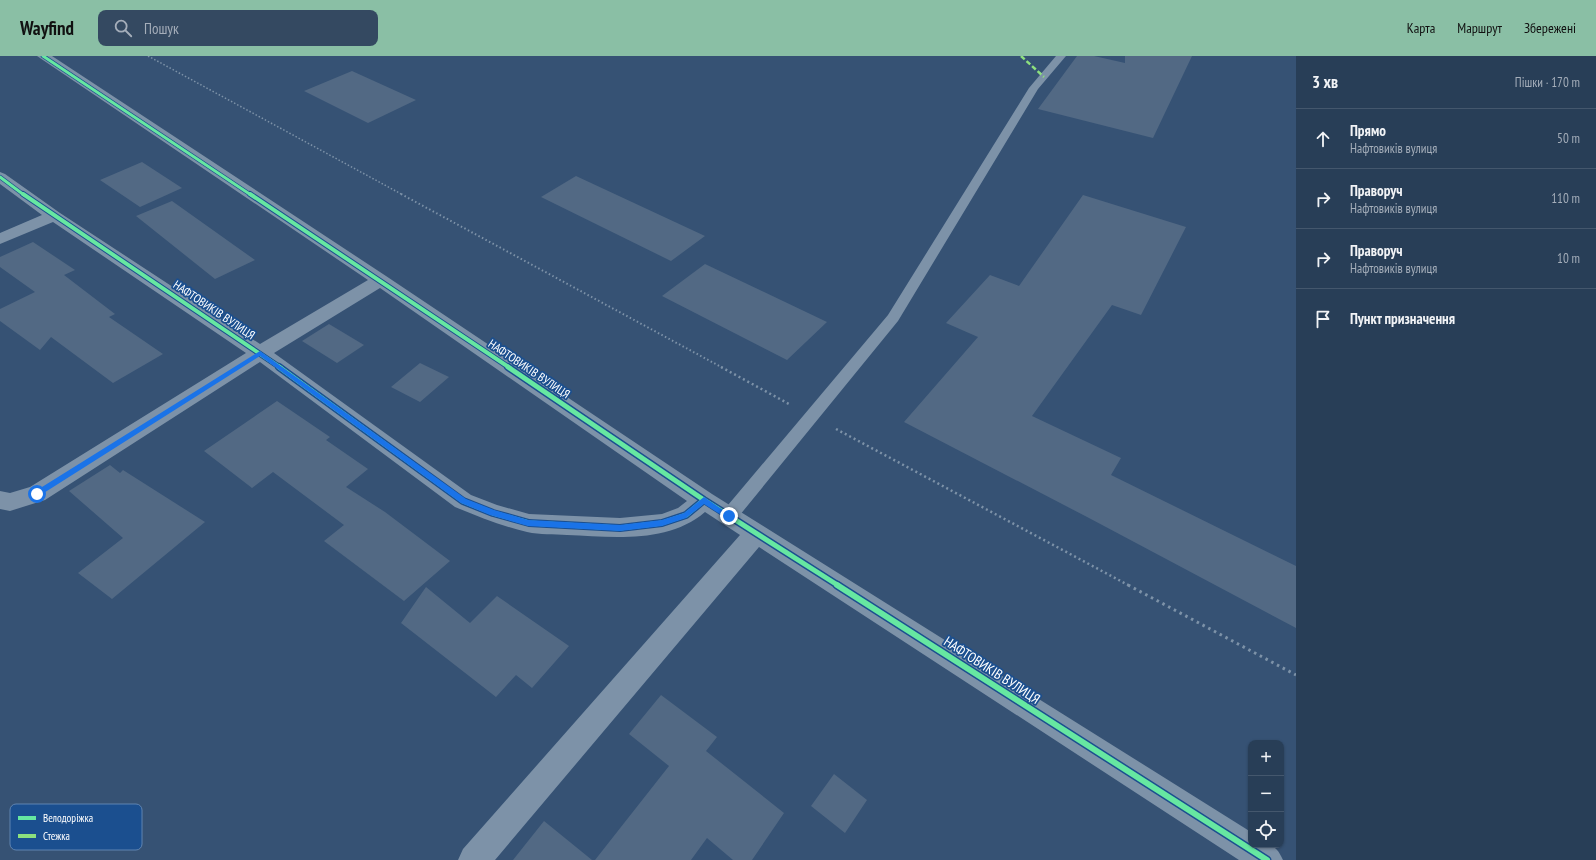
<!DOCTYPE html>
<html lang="uk">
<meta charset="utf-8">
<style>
body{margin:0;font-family:"PT Sans Narrow",sans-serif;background:#344961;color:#f1f3f6}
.controls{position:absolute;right:12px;bottom:12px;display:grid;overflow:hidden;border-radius:8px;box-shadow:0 1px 3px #0004}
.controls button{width:36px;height:36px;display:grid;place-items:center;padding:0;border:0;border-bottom:1px solid #44576d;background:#283e57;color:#f1f3f6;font:20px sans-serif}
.stop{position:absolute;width:12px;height:12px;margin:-9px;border:3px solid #1a73e8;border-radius:50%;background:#fff}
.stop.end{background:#1a73e8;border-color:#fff;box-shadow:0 1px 4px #0008}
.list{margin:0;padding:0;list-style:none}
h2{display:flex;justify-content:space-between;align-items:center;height:52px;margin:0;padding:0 16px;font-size:17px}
h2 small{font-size:13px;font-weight:400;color:#a5aeba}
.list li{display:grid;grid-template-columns:26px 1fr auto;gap:12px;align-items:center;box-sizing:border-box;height:60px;padding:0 16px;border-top:1px solid #44576d}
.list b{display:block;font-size:15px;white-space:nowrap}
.list p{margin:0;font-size:13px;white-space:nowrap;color:#a5aeba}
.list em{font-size:13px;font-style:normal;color:#a5aeba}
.icon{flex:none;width:22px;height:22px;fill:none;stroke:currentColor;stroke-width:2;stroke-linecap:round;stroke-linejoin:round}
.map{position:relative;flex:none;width:1296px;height:804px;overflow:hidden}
header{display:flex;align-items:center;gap:24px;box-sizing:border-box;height:56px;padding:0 20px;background:#8abfa5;color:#111}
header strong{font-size:19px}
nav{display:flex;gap:22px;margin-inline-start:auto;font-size:14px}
.search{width:280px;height:36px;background:#344961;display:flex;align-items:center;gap:10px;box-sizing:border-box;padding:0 14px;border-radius:8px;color:#a5aeba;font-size:15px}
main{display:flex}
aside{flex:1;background:#283e57}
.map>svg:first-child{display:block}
.building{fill:#526984}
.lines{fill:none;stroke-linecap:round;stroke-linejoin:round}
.path-far3{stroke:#7d92a8;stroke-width:1.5;stroke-dasharray:1.5 2;stroke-linecap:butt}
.path-far2{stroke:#7d92a8;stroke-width:2;stroke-dasharray:1.5 2.5;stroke-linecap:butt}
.path-far1{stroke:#7d92a8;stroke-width:2.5;stroke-dasharray:2 3;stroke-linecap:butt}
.path{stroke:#7d92a8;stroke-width:3;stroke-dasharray:2.5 4;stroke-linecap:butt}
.service{fill:#7d92a8;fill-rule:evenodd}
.minor{fill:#7d92a8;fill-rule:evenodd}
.quiet{stroke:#8de07e;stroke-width:2.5;stroke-dasharray:5 2.5;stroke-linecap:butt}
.cycleway-far3-casing{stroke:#1b4f8f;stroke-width:4.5}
.cycleway-far2-casing{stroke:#1b4f8f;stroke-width:6}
.cycleway-far1-casing{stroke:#1b4f8f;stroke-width:8}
.cycleway-casing{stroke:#1b4f8f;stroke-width:9}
.cycleway-far3{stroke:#66e7a1;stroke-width:3}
.cycleway-far2{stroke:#66e7a1;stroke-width:4}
.cycleway-far1{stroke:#66e7a1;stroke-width:5}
.cycleway{stroke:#66e7a1;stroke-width:6}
.route{fill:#1a73e8}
.labels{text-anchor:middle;stroke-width:3.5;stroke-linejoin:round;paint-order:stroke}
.street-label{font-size:12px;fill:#fff;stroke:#1b4f8f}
.near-street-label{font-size:14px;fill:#fff;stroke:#1b4f8f}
.key{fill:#1b4f8f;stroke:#5f84b1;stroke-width:1}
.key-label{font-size:11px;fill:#fff}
</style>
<header>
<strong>Wayfind</strong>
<div class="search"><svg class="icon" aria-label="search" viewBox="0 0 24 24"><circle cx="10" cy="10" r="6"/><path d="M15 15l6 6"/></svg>Пошук</div>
<nav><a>Карта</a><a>Маршрут</a><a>Збережені</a></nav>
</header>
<main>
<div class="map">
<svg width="1296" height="804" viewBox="0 0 1296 804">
<rect width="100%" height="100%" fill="#365274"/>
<path class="building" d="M1077,0H1094L1125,7V0H1192L1153,82L1038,53Z
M352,15L416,44L368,67L304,35Z
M142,106L182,132L140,151L100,124Z
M576,120L705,180L671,205L541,141Z
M1083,139L1186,171L1141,259L1112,249L1032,360L1121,402L1111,419L1296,510V572L1089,462L904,366L978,281L946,267L990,219L1019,230Z
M172,145L255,204L215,223L136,160Z
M33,186L75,214L64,219L115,258L109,261L163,298L113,327L51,281L40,294L0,265V253L35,236L0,211V201Z
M705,208L827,266L787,304L662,240Z
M329,268L364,289L337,307L302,285Z
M420,307L449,321L420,346L391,331Z
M277,345L330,381L326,384L368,413L346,431L385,456L450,505L404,545L324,485L344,469L273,416L252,432L204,395Z
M110,409L120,417L123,414L205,466L112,543L78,517L123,482L69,435Z
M426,531L470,567L497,540L569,590L532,632L516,619L496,641L401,567Z
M661,639L717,681L706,695L784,757L752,804H733L707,782L691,804H595L669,710L629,678Z
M834,718L867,744L845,777L811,750Z
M544,765L592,804H513Z"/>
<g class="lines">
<path class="path-far3" d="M148,0L403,139"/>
<path class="path-far2" d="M401,138L723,312"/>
<path class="path-far1" d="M721,311L789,348
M836,373L1130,530"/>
<path class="path" d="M1128,529L1296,619"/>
<path class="service" d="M1056,0H1066L1038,33L898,265L735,465L729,467L723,465L721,460L723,455L888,259L1029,32Z"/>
<path class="minor" d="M37,0H52L386,220L712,438L1251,776V789C1269,789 1275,786 1283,804H1239L759,491L495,804H458L463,793L740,479L705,456C668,488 612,481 567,479C554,478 540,479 527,476C502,470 479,461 455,451L260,306L45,444L10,455L0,453V435L10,437L30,431L246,297L53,166L0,188V177L42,159L0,128V116L5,118L60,157L260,288L368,224ZM380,232L687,445L678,452L662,458L620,462L529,458L497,449L471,439L274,297Z"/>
<path class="quiet" d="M1021,0L1044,21"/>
<g class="cycleway-far3-casing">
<path id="cycleway-far3" d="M43,0L251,139
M0,121L24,139"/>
</g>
<g class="cycleway-far2-casing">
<path id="cycleway-far2" d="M23,138L281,312
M250,138L510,312"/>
</g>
<g class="cycleway-far1-casing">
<path id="cycleway-far1" d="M279,311L463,445L493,457L529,467L620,472L662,467L686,459L704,444
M508,311L704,444L839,530"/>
</g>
<g class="cycleway-casing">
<path id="cycleway" d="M837,529L1267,804"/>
</g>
<use href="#cycleway-far3" class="cycleway-far3"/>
<use href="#cycleway-far2" class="cycleway-far2"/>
<use href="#cycleway-far1" class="cycleway-far1"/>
<use href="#cycleway" class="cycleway"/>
</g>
<path class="route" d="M260,295L466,443L494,454L528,464L620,469L662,464L684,457L704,441L732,460L729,463L726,462L704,448L686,462L662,470L620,475L528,470L490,459L461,447L260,300L39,440H34V436Z"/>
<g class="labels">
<g class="street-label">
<text transform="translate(214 254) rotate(34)" y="4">НАФТОВИКІВ ВУЛИЦЯ</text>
<text transform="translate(529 313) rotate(34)" y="4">НАФТОВИКІВ ВУЛИЦЯ</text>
</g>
<g class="near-street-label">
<text transform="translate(992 614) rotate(33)" y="5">НАФТОВИКІВ ВУЛИЦЯ</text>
</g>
</g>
<rect x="10" y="748" width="132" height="46" rx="6" class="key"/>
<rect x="18" y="760" width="18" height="4" fill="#66e7a1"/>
<rect x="18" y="778" width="18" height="4" fill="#8de07e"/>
<g class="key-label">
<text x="43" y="766">Велодоріжка</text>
<text x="43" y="784">Стежка</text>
</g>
</svg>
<div class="controls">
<button>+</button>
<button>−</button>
<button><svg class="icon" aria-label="locate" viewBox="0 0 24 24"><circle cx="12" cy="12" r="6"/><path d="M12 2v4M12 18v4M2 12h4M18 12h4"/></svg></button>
</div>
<div class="stop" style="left:37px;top:438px"></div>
<div class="stop end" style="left:729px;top:460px"></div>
</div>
<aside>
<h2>3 хв<small>Пішки · 170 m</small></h2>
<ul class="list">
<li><svg class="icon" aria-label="ahead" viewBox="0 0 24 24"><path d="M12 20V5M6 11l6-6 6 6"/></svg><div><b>Прямо</b><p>Нафтовиків вулиця</p></div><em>50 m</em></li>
<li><svg class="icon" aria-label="right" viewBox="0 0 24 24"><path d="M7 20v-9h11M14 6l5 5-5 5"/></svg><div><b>Праворуч</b><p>Нафтовиків вулиця</p></div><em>110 m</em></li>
<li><svg class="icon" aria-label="right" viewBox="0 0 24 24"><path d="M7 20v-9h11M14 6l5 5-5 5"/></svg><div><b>Праворуч</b><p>Нафтовиків вулиця</p></div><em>10 m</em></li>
<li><svg class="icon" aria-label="arrive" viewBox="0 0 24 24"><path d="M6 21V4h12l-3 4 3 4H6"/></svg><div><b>Пункт призначення</b></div></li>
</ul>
</aside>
</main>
